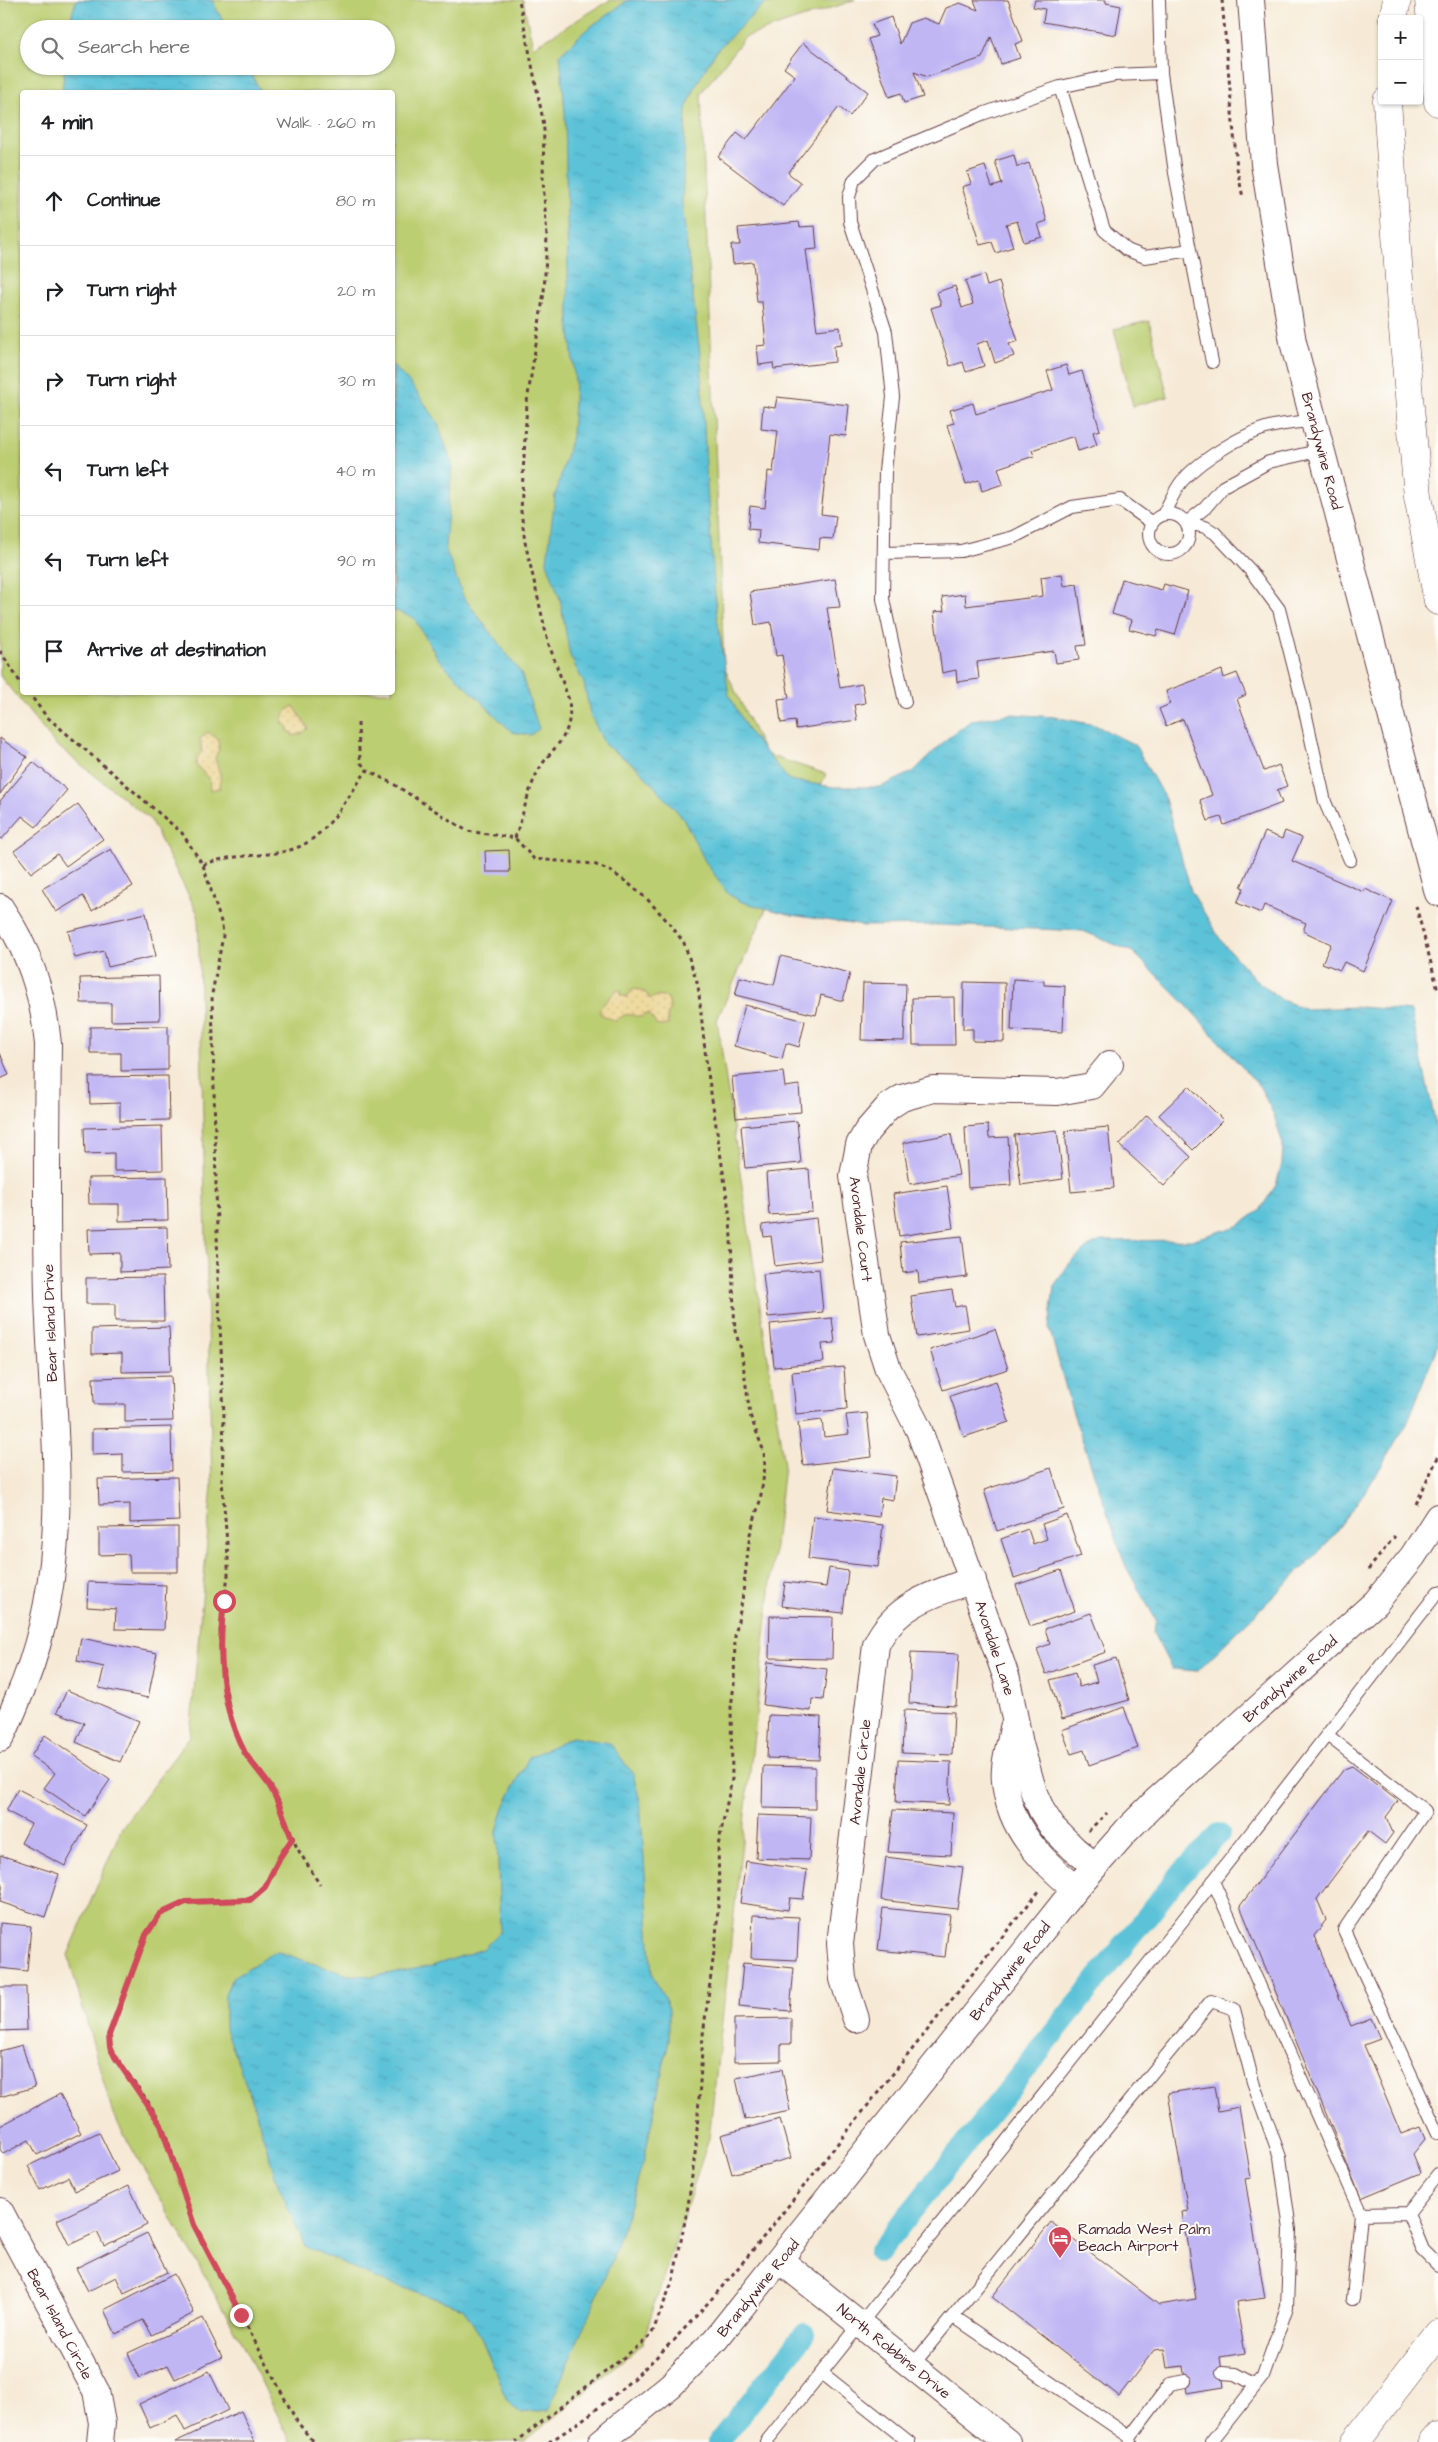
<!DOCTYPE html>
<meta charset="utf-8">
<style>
body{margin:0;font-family:"Architects Daughter",sans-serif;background:#f2f2f2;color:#202124}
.controls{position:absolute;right:15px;top:15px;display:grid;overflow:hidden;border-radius:5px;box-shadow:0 1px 4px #0004}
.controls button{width:45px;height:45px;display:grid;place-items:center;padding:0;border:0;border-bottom:1px solid #e0e0e0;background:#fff;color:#202124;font:25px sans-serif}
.stop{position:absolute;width:15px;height:15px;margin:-11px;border:4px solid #d1495b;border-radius:50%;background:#fff}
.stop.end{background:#d1495b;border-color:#fff;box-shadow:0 1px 5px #0008}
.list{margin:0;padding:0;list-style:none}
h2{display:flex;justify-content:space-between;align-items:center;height:65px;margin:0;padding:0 20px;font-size:21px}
h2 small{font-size:16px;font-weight:400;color:#757577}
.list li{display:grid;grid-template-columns:32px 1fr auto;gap:15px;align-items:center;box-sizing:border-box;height:90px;padding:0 20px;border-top:1px solid #e0e0e0}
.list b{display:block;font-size:19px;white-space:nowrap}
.list em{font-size:16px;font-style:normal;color:#757577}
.icon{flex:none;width:28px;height:28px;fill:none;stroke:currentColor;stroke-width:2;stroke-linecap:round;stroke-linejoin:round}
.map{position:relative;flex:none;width:1438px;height:2442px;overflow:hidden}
.search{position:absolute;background:#fff;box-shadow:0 1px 4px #0004;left:20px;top:20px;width:375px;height:55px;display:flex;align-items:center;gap:12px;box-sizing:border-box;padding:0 18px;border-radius:28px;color:#757577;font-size:19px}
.panel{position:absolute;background:#fff;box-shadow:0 1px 4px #0004;left:20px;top:90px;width:375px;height:605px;border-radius:5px}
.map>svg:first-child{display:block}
.green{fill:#bcce72;stroke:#83764e;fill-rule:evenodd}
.sand{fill:url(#sand-dots);stroke:#9c7c64}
.water{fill:url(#water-ripples);stroke:#527082}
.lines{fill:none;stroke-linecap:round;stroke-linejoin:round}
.canal{stroke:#5bc2d8;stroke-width:22}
.building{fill:#c0b6f4}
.service-casing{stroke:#643d45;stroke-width:14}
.minor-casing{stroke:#643d45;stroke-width:28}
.primary-casing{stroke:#643d45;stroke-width:29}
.motorway-casing{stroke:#643d45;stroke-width:29}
.path{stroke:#643d45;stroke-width:3;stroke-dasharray:4 4;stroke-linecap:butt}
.service{stroke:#fff;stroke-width:12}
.minor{stroke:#fff;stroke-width:26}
.primary{stroke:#fff;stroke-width:28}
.motorway{stroke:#fff;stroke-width:28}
.route{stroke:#d1495b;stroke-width:6}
.labels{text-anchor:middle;stroke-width:4;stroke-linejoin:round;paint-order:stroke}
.street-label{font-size:15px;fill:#4a1f2b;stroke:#fdfcf7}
.poi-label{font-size:15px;fill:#4a1f2b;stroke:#fdfcf7;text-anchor:start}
</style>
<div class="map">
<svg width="1438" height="2442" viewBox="0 0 1438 2442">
<defs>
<pattern id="sand-dots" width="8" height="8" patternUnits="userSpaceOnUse" patternTransform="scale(1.25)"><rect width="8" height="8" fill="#eeda9e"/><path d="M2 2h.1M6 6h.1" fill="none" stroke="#cebb88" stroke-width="1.8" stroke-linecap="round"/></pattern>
<pattern id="water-ripples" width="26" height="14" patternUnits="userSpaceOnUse" patternTransform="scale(1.25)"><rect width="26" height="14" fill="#5bc2d8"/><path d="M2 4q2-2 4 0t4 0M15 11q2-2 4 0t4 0" fill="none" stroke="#51a6ba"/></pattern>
</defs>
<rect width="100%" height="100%" fill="#fdfcf7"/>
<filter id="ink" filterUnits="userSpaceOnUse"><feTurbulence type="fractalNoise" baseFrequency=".02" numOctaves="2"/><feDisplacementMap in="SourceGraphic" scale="10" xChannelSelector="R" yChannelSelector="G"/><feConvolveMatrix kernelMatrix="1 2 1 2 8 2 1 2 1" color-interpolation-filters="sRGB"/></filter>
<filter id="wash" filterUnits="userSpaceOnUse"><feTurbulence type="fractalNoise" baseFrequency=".0096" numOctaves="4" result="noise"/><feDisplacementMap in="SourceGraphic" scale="20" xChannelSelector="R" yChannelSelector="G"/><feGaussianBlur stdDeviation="1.12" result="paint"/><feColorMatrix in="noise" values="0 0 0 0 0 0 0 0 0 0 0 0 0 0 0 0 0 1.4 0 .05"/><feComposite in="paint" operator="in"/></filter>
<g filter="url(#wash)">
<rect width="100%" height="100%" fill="#f6ead6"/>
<path class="green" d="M0,0H523L533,47L610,0H855L745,37L701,93L724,667L765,754L826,774L717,1020L784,1465L709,2138L642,2344L524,2442H291L239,2337L113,2115L68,1955L122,1827L190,1736L212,1485L198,914L150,819L55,744L0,676ZM29,29H386V66H29ZM22,92H392V692H22Z
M1149,321L1168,397L1133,406L1114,329Z"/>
<path class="sand" d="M294,706L308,728L303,733L293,736L291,732L288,731V726L283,724C282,715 286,710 294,706Z
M208,732L218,739L219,749L215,758C218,770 222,773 220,788L210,790L209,779L196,765L197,758L202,751L200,739Z
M636,989L646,993L650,999L657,996L668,998L670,1007L667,1017L668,1025L657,1026L649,1013L640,1017C627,1014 627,1012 616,1021L600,1014V1008L616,991L622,990L620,995L627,997L632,990Z"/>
<path class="water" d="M76,0H212L227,29H68Z
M628,0H788L764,4L716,51L696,85L686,109L682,204L701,363L707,488L716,610L729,695L749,732L789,780L833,787H881L914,771L949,737L972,720L1010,714L1054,717L1095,725L1135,745L1165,799L1191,891L1222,942L1255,979L1282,1000L1306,1009L1360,1007L1411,1011L1434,1116L1438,1152V1344L1407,1424L1369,1486L1325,1546L1197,1671L1172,1669L1153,1633L1156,1620L1126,1567L1072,1410L1049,1327L1054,1286L1069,1264L1088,1247L1101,1241L1191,1240L1238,1226L1260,1210L1276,1185L1282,1164L1283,1145L1274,1115L1260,1087L1187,1006L1133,952L1083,931L941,925L864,926L792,915L742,902L728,894L705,861L683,818L638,768L605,745L590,714L584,683L570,656L560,599L547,562L555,496L572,436L575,382L569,322L565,112L560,54L586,30Z
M65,66H247L261,92H62Z
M393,365L413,387L437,421L452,464L445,547L463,596L521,673L539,729L530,735L512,732L439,660L414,618L396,611L393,612Z
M572,1737L610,1743L633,1774L640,1801L652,1974L669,2008V2039L644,2160L613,2258L548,2410L520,2413L507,2400L480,2335L463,2308L372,2277L305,2246L278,2185L252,2100L225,2029V1995L232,1978L276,1951L348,1975L374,1976L432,1966L483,1949L500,1932L497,1831L504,1807L529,1757Z"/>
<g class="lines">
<path class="canal" d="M879,2252L1179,1876L1219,1834
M718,2442L805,2334"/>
</g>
<g id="blocks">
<path class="building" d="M974,0H1008L1023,41L1015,44L1020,58L1001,64L991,37L982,58L927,77L914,72L923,97L904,103L901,93L889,97L868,39L877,36L872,24L891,17L900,44L909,23L923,18L939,24L946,8L960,3L978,10Z
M1035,0H1106V3L1121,6L1116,35L1043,22L1045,9L1033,7Z
M803,43L868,92L850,116L839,107L788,173L801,183L783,206L718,157L737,133L746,140L795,76L784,68Z
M1014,155L1017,167L1029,163L1047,221L1038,224L1042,237L1024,242L1017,221L1006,224L1013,247L996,253L992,242L980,245L962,187L971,184L967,172L985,166L992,187L1002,184L995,161Z
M799,222L800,227L815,226L817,249L806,250L817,330L840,327L842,345L834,346L835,362L774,369L773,363L759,365L757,346L766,345L762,302H757L753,262L733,264L731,245H740L738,228Z
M984,275L987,286L999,282L1018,341L1009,344L1014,356L995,363L988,340L977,344L984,366L966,372L963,362L950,366L931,308L941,305L937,292L955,286L962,308L973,304L965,281Z
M1066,365L1069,375L1082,371L1100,430L1093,432L1097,445L1078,451L1074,436L1032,450L1034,456L998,468L1003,484L982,491L979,480L966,484L947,425L954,423L950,410L973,403L976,414L1053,390L1047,371Z
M777,397L849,405L846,436L830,434L821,514L836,516L833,539L820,538L819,550L758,543L759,530L748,529L750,506L765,508L768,471L773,472L778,431L761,429L763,406L775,408Z
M1062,574L1064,586L1077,584L1086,645L1077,646L1079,660L1056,663L1054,651L977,662L979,679L957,682L956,670L942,673L934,612L944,611L942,597L965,594L966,606L1043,596L1041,577Z
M835,579L840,607L827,608L840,688L862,684L865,703L854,705L857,720L796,729L795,721L781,723L778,699L789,698L782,655L776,656L771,622L755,625L750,592Z
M1122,579L1162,590L1164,584L1188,591L1175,635L1158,630L1156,636L1129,629L1132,620L1112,614Z
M1222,670L1224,678L1237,673L1246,695L1237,699L1264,771L1279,765L1287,786L1277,790L1282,803L1224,825L1221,817L1208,821L1200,800L1212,795L1183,719L1166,726L1159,709L1170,704L1166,691Z
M0,738L27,757L0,794Z
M33,762L67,790L36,827L22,816L2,839L0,838V801Z
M78,804L103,839L66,866L57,854L31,873L14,851Z
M1285,831L1302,838L1292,861L1364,892L1365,889L1393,901L1363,971L1344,962L1340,970L1322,963L1331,944L1303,931L1306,923L1264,905L1261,913L1237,903L1244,888L1241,887L1265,832L1282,839Z
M111,849L133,886L92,911L83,896L56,912L42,889Z
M509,850L510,872H486L485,851Z
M146,913L156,956L108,967L104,951L75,958L68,931Z
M781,956L850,973L843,1001L821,995L816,1015L735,995L740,977L774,985Z
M159,976L160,1020L111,1021V1003H81L80,978Z
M1013,979L1044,981V985L1065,986L1063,1032L1011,1030Z
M964,982L1005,983L1004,1042L973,1041V1029H963Z
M863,983L906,984L904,1041L861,1040Z
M954,997L955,1045H913L912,998Z
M745,1005L805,1021L799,1047L786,1043L782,1059L734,1046Z
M168,1026V1070L121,1071V1053H90V1027Z
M0,1053L9,1075L0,1079Z
M783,1072L785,1087L799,1085L801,1112L736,1118L732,1077Z
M168,1076L169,1120L120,1121V1103L90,1104L89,1077Z
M1189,1086L1223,1120L1193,1150L1159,1115Z
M1147,1115L1191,1157L1164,1186L1119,1145Z
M797,1121L801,1163L745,1168L741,1126Z
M988,1125L989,1138L1008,1137L1011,1185L968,1188L965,1127Z
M162,1126L163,1170L114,1171V1153L85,1154L84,1128Z
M1108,1127L1114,1188L1071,1192L1065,1131Z
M1057,1130L1063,1179L1021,1185L1014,1135Z
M951,1134L959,1175L910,1184L903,1143Z
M809,1169L812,1212L769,1215L766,1173Z
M167,1177L168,1220L119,1221V1204H89L88,1178Z
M947,1186L953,1228L899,1236L893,1194Z
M816,1218L821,1260L775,1266L771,1236L764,1237L762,1225Z
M167,1227L168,1270L120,1272V1253L89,1254L88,1229Z
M962,1236L967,1277L919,1283L918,1271L903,1273L900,1242Z
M819,1269L823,1312L768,1317L763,1274Z
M163,1277L164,1321H115V1304H86V1278Z
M952,1290L955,1307L965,1305L969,1329L917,1337L911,1296Z
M832,1318L835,1343L822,1344L824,1362L774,1367L770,1324Z
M169,1327L171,1371L122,1372V1353L92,1354V1329Z
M995,1329L1008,1369L943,1390L930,1350Z
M844,1367L847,1409L796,1414L792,1372Z
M171,1376L173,1421L125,1422V1404H94L93,1378Z
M996,1381L1009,1422L964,1437L950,1396Z
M867,1413L872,1457L803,1465L798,1423L822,1420L824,1437L849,1434L846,1415Z
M171,1427L172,1471L123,1472V1454L92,1455V1429Z
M833,1468L896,1476L893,1500L881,1498L879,1517L827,1510Z
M1051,1468L1064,1509L997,1531L984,1490Z
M177,1477L179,1521L130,1523V1504L99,1505L98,1479Z
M1067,1515L1081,1556L1014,1578L1001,1539L1028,1529L1033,1544L1047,1539L1042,1524Z
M813,1516L883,1525L878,1567L808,1559Z
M178,1527V1572H130L129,1554L99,1555V1528Z
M829,1568L848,1571L843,1613L782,1606L785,1582L826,1587Z
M1061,1570L1075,1611L1030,1626L1016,1585Z
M88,1582L166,1585L164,1630L115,1629L116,1609L87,1607Z
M1091,1613L1106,1652L1046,1674L1037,1649L1050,1644L1045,1629Z
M770,1616L833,1617L832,1659L769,1658Z
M81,1638L157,1653L148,1698L99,1688L104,1667L77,1661Z
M911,1652L959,1654L956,1706L909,1703Z
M1116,1658L1129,1700L1062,1719L1050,1680L1075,1673L1079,1687L1097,1682L1092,1665Z
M768,1662L827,1669L823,1700L812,1699L811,1711L763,1705Z
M67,1690L139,1721L120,1762L76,1742L84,1723L57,1712Z
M1124,1707L1138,1748L1089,1765L1084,1750L1071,1754L1062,1730Z
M904,1710L954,1712L952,1755L902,1753Z
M769,1715L821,1717L819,1760L767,1758Z
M45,1735L110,1780L85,1816L44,1788L55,1773L31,1756Z
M898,1760L951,1762L949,1805L896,1802Z
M763,1766L815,1767V1809L762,1808Z
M1352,1766L1398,1801L1386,1817L1393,1833L1385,1844L1368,1831L1317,1899L1326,1920L1314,1936L1351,2026L1371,2018L1380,2039L1364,2045L1401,2134L1420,2127L1425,2139L1413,2154L1421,2173L1361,2198L1240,1906L1344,1769Z
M18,1789L87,1825L65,1866L21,1843L31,1824L6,1811Z
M893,1810L953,1813L951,1855L888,1852Z
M758,1815L811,1817L809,1860L756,1858Z
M0,1855L59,1874L45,1917L0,1902L3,1883L0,1882Z
M886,1857L963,1867L957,1909L881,1900Z
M746,1861L807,1870L803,1899L790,1898L788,1910L740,1903Z
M883,1908L950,1915L945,1957L878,1950Z
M753,1915L799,1917L797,1960L751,1958Z
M0,1923L31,1926L27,1971L0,1968Z
M743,1963L794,1968L790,2011L739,2006Z
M0,1987H26L27,2030L0,2031Z
M791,2018V2044H781V2061L734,2062V2019Z
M22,2045L35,2087L0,2097V2051Z
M782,2069L790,2111L745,2120L736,2078Z
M1214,2086L1218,2111L1239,2107L1251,2178L1245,2179L1265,2298L1236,2302L1245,2353L1220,2357L1224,2387L1187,2393L1183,2366L1167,2368L1164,2349L1154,2350L1119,2396L992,2297L1051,2222L1159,2305L1196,2299L1182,2212L1188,2211L1168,2093Z
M60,2094L81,2133L37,2155L29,2140L3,2154L0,2149V2126Z
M780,2119L791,2158L732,2174L721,2135Z
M99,2132L118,2171L75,2191L68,2177L40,2190L28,2166Z
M129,2186L147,2225L104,2246L97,2232L69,2245L57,2220Z
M147,2233L167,2272L124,2293L116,2277L88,2291L76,2268Z
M174,2274L194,2313L152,2335L143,2320L116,2334L104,2310Z
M203,2318L222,2357L175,2379L168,2365L139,2378L128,2353Z
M209,2371L228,2410L185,2431L177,2415L150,2428L139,2404Z
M241,2411L255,2442H175Z"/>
</g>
</g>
<g filter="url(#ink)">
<use href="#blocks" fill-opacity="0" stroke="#643d45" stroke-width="1"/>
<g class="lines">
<g class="service-casing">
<path id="service" d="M1159,0L1161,73L1175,173L1212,362
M1060,87L1104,230L1127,250L1145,257L1190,250
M1149 534a20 20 0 1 1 40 0a20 20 0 1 1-40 0Z
M1163,515C1169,504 1174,491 1182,481C1201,459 1250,429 1279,425C1290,423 1302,422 1314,420
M1186,523L1205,527L1215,533L1250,570L1279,609L1304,707L1325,802L1350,860
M1186,523L1205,508L1223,487L1269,462L1322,450
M884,553L961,551L1014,537L1072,507L1120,500L1152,523
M905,702L883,599L885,471L893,397L886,332L850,222L849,197L854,180L875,159L982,114L1060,87L1115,75L1161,73
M1327,1735L1425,1811L1344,1930L1438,2133
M1213,1881L1361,2214L1408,2213
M1438,2175L1408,2213L1423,2250L1438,2265
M1353,2299L1361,2214
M953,2316L1130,2437L1131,2442
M912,2366L1211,2001L1234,2009L1253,2082L1280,2157L1290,2230L1287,2307L1263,2376L1211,2442
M822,2373L909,2442
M1222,2373L1236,2374L1256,2385
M1130,2437L1170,2384L1185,2381
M766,2442L1183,1920L1438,1592"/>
</g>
<g class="minor-casing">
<path id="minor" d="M1251,0L1264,164L1293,342L1438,893
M0,907C29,950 43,993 48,1044C47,1127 46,1211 48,1294C52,1435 77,1566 17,1701C12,1713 7,1727 0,1739
M1013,1728C1010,1745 1003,1764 1005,1781C1009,1830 1041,1859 1075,1889
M1095,1866L1074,1849L1053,1828L1042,1811L1034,1793L1020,1744L1007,1679L919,1430L888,1369L877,1335L853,1176L859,1145L867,1131L888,1107L902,1098L933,1089L1057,1092L1092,1086L1110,1064
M856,2019L843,1979L840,1944L876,1645C894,1605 935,1593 973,1580
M0,2211L96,2391L102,2423L100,2442
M781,2261L1007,2442
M601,2442L671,2385L715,2340L1075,1889L1127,1830L1156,1801L1376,1602L1413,1556L1438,1517"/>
</g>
<g class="primary-casing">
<path id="primary" d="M1355,2442L1438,2334
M1433,2442L1438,2436"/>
</g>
<g class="motorway-casing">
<path id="motorway" d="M1429,0L1438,102
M1393,19L1397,0
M1387,101L1401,308L1418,496L1438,601"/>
</g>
<path class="path" d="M1222,0L1237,168L1243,198
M0,651L22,685
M28,692L46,716L182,833L203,865L222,925L223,936L212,994L218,1278L224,1417L222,1481L228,1556V1575L220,1634L221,1659L229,1711L236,1733L245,1753L272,1788L297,1848L320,1885
M358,723L359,751L361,763L367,770L395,785L467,831L515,838L534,859L594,864L612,872L629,884L648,900L670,924L684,943L698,985L706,1060L730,1217L735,1331L741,1349L750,1415L764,1452L765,1467L760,1501L750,1534L742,1601L735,1636L734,1685L731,1707L732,1779L718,1846L719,1892L716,1937L703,2035L696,2146L688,2206L673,2280L651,2336L516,2442
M515,838C522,818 527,795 536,775C551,744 574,742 569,700L548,642L525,542L521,511L527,402L544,292L547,237L543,180L544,125L519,0
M203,865C231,853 261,858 290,850C325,841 347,798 367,770
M1416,906L1438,990
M1416,1504L1438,1457
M1368,1570L1395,1536
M1088,1831L1107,1813
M292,1839L280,1857L265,1887L250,1899L186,1902L160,1914L146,1935L109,2035L110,2047L115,2057C131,2079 151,2102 162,2127C176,2159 181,2193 194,2225L296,2420L313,2442
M549,2442C662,2372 741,2265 823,2162C895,2071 967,1980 1040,1890"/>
<use href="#service" class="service"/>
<use href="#minor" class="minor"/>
<use href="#primary" class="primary"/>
<use href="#motorway" class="motorway"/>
</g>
</g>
<g class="lines" filter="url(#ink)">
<path class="route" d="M224,1601C218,1652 220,1707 245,1753C253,1766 265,1777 272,1790C280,1805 286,1823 292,1839L280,1857L265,1887L250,1900L186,1902L160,1914L146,1935L109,2035L110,2047L115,2057L161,2125L194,2225L241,2315"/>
</g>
<defs>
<g id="hotel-pin" transform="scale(1.25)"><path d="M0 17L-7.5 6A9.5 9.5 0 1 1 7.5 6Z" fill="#d1495b" stroke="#fdfcf7"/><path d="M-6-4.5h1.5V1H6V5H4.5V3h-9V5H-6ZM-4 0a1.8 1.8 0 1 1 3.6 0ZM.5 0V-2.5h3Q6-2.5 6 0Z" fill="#fff"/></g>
</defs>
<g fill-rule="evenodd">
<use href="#hotel-pin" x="1060" y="2238"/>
</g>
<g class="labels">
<g class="street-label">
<text transform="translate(1322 451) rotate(75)" y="5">Brandywine Road</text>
<text transform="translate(861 1229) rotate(83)" y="5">Avondale Court</text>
<text transform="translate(50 1323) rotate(-92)" y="5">Bear Island Drive</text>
<text transform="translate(995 1648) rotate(72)" y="5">Avondale Lane</text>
<text transform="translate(1290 1679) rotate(-42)" y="5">Brandywine Road</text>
<text transform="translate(860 1772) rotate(-84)" y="5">Avondale Circle</text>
<text transform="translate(1010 1971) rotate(-52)" y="5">Brandywine Road</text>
<text transform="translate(758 2288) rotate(-51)" y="5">Brandywine Road</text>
<text transform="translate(60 2324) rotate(62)" y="5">Bear Island Circle</text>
<text transform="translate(894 2351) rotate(39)" y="5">North Robbins Drive</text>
</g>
<g class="poi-label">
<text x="1078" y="2234">Ramada West Palm<tspan x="1078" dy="17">Beach Airport</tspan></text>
</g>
</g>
</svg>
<div class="controls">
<button>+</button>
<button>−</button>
</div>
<div class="stop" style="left:224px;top:1601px"></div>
<div class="stop end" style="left:241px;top:2315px"></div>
<div class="search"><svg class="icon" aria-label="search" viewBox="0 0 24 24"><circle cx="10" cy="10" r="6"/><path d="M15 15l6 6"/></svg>Search here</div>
<section class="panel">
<h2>4 min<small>Walk · 260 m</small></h2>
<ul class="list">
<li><svg class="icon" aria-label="ahead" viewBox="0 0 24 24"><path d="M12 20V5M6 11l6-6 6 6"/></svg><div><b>Continue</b></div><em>80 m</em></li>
<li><svg class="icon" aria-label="right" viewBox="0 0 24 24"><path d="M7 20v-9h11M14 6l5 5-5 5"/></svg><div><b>Turn right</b></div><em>20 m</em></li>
<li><svg class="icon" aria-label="right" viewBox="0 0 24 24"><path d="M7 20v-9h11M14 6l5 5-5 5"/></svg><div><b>Turn right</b></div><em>30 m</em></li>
<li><svg class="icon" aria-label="left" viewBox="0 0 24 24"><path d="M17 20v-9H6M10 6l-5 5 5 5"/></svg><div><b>Turn left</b></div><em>40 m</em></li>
<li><svg class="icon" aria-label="left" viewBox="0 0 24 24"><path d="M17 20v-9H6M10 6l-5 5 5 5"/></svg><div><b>Turn left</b></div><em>90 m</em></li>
<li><svg class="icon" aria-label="arrive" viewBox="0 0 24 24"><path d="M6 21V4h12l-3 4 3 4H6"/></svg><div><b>Arrive at destination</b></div></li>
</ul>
</section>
</div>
